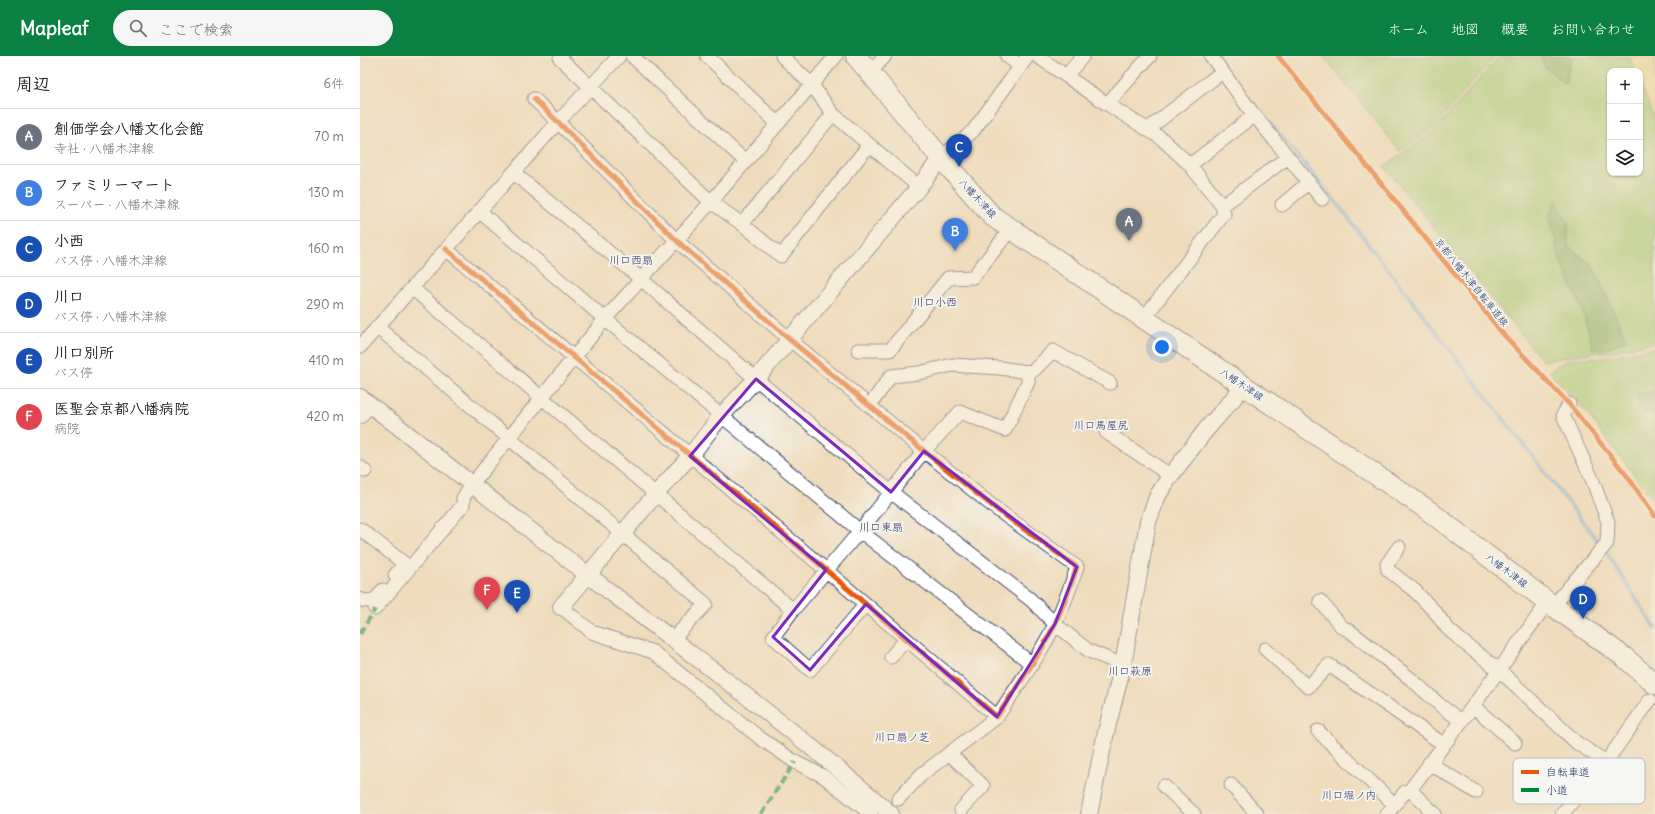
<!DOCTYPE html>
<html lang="ja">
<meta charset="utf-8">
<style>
body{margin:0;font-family:Delius,"Klee One",sans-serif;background:#f6f6f6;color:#202124}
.controls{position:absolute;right:12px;top:12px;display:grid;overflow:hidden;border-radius:8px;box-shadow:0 1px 3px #0004}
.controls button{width:36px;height:36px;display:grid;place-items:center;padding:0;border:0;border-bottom:1px solid #e0e0e0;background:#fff;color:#202124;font:20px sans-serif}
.you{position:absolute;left:802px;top:291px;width:14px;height:14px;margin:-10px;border:3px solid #fff;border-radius:50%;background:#1a73e8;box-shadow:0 0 0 6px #1a73e833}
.badge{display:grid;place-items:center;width:26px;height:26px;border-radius:50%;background:#0b8043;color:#fff;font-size:13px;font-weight:700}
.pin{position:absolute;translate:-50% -33px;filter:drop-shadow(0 1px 2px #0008)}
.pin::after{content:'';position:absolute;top:21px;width:14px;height:12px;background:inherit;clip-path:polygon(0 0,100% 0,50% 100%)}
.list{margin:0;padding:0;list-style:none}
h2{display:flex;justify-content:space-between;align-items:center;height:52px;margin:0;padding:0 16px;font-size:17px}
h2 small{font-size:13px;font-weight:400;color:#757577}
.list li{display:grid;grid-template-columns:26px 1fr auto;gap:12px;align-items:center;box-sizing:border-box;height:56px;padding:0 16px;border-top:1px solid #e0e0e0}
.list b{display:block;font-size:15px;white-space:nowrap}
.list p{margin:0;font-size:13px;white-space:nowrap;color:#757577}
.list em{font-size:13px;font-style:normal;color:#757577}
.icon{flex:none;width:22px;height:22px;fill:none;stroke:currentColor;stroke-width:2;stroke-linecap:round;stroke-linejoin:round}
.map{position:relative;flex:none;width:1295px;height:758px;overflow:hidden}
header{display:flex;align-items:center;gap:24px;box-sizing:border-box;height:56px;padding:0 20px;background:#0b8043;color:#fff}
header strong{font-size:19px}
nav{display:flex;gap:22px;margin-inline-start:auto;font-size:14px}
.search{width:280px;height:36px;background:#f6f6f6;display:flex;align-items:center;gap:10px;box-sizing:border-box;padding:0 14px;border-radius:22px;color:#757577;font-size:15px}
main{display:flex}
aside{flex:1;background:#fff}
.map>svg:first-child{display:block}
.green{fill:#a0ce7b;stroke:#5e7e6c;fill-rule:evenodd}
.forest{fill:#80b16b;stroke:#4e7064}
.sand{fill:#eeda9e;stroke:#84847e}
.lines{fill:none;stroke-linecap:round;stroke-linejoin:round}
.stream{stroke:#71b0e4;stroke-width:3.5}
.minor-casing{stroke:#3b496c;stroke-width:15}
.tertiary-casing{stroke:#3b496c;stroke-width:18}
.primary-casing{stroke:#3b496c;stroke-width:22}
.minor{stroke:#fff;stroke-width:13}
.tertiary{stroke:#fff;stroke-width:16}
.primary{stroke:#fff;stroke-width:20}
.quiet{stroke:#00873e;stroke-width:4;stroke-dasharray:8 4;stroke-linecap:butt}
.cycleway-casing{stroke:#f6f6f2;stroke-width:8}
.cycleway{stroke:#e8590c;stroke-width:5}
.marked{fill:none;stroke:#7b2cbf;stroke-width:3;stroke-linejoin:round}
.labels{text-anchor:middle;stroke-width:3.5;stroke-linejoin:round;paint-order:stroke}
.street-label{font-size:10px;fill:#1b2f5e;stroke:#f6f6f2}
.neighbourhood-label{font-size:11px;font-weight:bold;fill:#595579;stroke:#f6f6f2}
.key{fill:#f6f6f2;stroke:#b4bac6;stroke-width:1}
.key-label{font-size:11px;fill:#1b2f5e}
</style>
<header>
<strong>Mapleaf</strong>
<div class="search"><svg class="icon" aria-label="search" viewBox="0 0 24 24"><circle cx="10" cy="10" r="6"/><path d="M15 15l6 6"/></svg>ここで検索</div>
<nav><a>ホーム</a><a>地図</a><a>概要</a><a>お問い合わせ</a></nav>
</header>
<main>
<aside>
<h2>周辺<small>6件</small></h2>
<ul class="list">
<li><span class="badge" style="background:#6b7280">A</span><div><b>創価学会八幡文化会館</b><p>寺社 · 八幡木津線</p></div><em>70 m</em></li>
<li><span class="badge" style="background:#3f7fe0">B</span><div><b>ファミリーマート</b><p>スーパー · 八幡木津線</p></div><em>130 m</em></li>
<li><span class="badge" style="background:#1a4fb4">C</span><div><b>小西</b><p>バス停 · 八幡木津線</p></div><em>160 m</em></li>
<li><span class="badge" style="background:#1a4fb4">D</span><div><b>川口</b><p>バス停 · 八幡木津線</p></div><em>290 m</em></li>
<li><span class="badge" style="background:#1a4fb4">E</span><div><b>川口別所</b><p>バス停</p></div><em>410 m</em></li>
<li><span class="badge" style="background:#e0444e">F</span><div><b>医聖会京都八幡病院</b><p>病院</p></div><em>420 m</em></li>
</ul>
</aside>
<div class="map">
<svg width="1295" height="758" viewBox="0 0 1295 758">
<rect width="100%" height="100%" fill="#f6f6f2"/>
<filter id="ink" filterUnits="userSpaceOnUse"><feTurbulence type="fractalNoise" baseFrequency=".025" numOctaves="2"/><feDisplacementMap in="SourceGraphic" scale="8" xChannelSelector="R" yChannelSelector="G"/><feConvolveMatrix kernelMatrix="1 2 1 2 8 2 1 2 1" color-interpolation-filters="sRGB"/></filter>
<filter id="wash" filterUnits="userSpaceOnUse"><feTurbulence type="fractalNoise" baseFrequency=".012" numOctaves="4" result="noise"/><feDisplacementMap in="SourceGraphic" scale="16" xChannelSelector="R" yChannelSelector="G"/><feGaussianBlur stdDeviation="0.9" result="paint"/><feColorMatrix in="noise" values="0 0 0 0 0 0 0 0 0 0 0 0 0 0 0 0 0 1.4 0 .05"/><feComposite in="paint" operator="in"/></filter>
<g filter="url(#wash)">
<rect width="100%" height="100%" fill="#efdcbc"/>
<path class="green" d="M963,0H1135L1073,72L1040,95Z
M1139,0H1181L1185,11L1205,27L1212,0H1269L1275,15H1250V117H1280V27L1295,64V286L1251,296L1231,297L1183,305L1024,110L1074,75ZM1208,166V190L1233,210L1266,284L1245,293H1233L1223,256L1201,206Z
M1295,292V335L1278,339L1280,353L1295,359V446L1223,352L1189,316C1211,297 1220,304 1245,301C1262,299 1278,294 1295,292Z"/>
<path class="forest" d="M1181,0H1212L1205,28L1185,11Z
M1196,144L1208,166V190L1233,210L1266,284L1245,293H1233L1223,256L1201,206L1189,160Z
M1295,335V359L1280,353L1277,339Z"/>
<path class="sand" d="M1269,0H1295V64L1280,27V15H1275Z"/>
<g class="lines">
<path class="stream" d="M904,60L972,141L1241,489
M1245,494L1295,572"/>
</g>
</g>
<g filter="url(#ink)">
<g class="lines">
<g class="minor-casing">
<path id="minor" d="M272,0L385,105
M347,0L418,68
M422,0L452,29L473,58L559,131
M647,0L660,10
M677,0L747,48L801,82L830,109L862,150L864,158L784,262
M851,0L891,55L962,143
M200,2L351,146L382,168L421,200L509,89
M510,17L525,0
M706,20L723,0
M747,48L790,0
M788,73L862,16
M581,102L613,75L668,0
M830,109L895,59
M154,117L281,223L396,323L531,436L671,544L695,568L729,595L763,609
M922,149L949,126
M862,150L928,101
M119,155L245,263L500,475L672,608
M382,168L473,58
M86,193L466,514L637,661C657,630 680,600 696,566C704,548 711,530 717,511L639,455L564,395L429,283L317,185L198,66L174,43
M52,232L433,554L500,475L564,395L600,356L645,374L668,326V316L640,312L592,309L559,317L531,320L510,349
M17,271L346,548L312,584
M0,291L198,66L259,0
M498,294H530L588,222L613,221L651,173
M668,316L674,314L693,295L750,327
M0,361L10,349
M746,376L811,420
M0,411L5,415
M0,473L45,508L35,519
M1039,491L1027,508L1028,514L1055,535L1076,557L1087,572L1104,587L1139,614L1217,687L1246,706L1290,644
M0,543L4,545L15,544L23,534
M960,545L982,571L990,575L1051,623L1081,650L1101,665
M1193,550L1247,487L1248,466L1232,423L1203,359L1209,348
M201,551L232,576L293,596L400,682L435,706L463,720L511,758
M15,553L103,449V442L112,428L245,263L351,146L476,0
M433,554L413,581L450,614L506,548
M905,593L948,631L969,609L1083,688
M531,601L546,583
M1113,650L1155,687
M958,675L1035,749
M589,697L623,730L601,754
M1069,707L1116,736
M871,729L897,758
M804,730L834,758
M1050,734L1075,758
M538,743L562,718L637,661
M1027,758L1045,736L1050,734L1113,650L1188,546
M1202,758L1246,706"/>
</g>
<g class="tertiary-casing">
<path id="tertiary" d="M0,341C83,405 165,471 249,535C344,608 441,679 531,758
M201,551L295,439L330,400L361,360L396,323L559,131L581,102
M729,758L746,676L763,609L788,466L798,439L809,422L845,375L884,330"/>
</g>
<g class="primary-casing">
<path id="primary" d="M496,0L581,102L632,160L1065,452L1193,550L1264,601L1295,628"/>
</g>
<use href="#minor" class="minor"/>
<use href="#tertiary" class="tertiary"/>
<use href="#primary" class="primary"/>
<path class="quiet" d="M0,578L15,553
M401,758L435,706"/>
<g class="cycleway-casing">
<path id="cycleway" d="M918,0L1143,278L1209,348L1268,421L1295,460
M86,193L466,514L637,661C657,630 680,600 696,566C704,548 711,530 717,511L639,455L564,395L429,283L317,185L198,66L174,43"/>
</g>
<use href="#cycleway" class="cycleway"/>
</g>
</g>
<path d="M0 0H1295V758H0ZM396,323L531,436L564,395L717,511L695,568L637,661L506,548L450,614L413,581L466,514L330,400Z" fill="#efdcbc" fill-opacity=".55" fill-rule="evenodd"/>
<path class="marked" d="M396,323L531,436L564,395L717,511L695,568L637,661L506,548L450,614L413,581L466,514L330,400Z"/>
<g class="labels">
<g class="street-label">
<text transform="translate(618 142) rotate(47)" y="4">八幡木津線</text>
<text transform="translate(1112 226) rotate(51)" y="4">京都八幡木津自転車道線</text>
<text transform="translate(882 328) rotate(34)" y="4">八幡木津線</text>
<text transform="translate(1147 514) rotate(37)" y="4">八幡木津線</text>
</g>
<g class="neighbourhood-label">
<text x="271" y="208">川口西扇</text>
<text x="575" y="250">川口小西</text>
<text x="741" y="373">川口馬屋尻</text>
<text x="521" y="475">川口東扇</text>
<text x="770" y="619">川口萩原</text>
<text x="542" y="685">川口扇ノ芝</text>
<text x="989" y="743">川口堀ノ内</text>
</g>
</g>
<rect x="1153" y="702" width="132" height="46" rx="6" class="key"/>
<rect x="1161" y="714" width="18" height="4" fill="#e8590c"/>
<rect x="1161" y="732" width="18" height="4" fill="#00873e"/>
<g class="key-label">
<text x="1186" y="720">自転車道</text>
<text x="1186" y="738">小道</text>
</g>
</svg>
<div class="controls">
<button>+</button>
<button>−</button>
<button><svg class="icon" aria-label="layers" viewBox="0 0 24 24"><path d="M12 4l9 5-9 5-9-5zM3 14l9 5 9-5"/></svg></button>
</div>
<div class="you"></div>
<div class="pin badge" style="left:769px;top:185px;background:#6b7280">A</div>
<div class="pin badge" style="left:595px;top:195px;background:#3f7fe0">B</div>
<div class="pin badge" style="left:599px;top:111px;background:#1a4fb4">C</div>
<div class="pin badge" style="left:1223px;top:563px;background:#1a4fb4">D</div>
<div class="pin badge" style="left:157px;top:557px;background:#1a4fb4">E</div>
<div class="pin badge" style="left:127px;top:554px;background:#e0444e">F</div>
</div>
</main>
